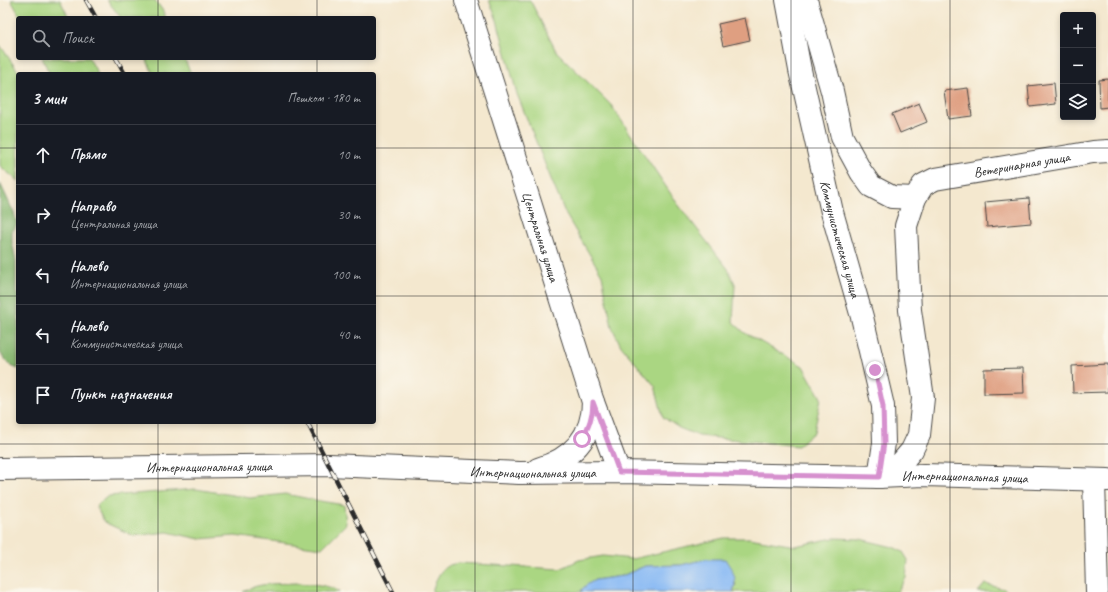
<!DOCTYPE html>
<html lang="ru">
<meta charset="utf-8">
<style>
body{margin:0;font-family:Caveat,sans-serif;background:#242831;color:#f1f3f6}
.controls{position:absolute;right:12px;top:12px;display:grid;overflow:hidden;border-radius:4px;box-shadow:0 2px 6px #0003}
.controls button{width:36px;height:36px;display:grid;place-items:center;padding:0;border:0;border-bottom:1px solid #363941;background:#171b24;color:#f1f3f6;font:20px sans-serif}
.stop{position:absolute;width:12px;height:12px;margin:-9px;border:3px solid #d690ce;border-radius:50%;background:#fff}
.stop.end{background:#d690ce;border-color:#fff;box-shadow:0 1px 4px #0008}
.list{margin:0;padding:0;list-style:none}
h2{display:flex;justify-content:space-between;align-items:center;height:52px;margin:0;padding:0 16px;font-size:17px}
h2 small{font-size:13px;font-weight:400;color:#9ea1a6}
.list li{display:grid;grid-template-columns:26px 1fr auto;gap:12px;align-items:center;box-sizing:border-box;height:60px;padding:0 16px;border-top:1px solid #363941}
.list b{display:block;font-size:15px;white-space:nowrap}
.list p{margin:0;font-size:13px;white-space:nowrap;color:#9ea1a6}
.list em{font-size:13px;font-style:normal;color:#9ea1a6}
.icon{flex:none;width:22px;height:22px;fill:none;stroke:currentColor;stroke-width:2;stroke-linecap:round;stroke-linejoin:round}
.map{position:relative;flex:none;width:1108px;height:592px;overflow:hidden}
.search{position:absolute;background:#171b24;box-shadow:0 2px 6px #0003;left:16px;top:16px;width:360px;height:44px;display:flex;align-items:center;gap:10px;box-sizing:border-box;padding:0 14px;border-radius:4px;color:#9ea1a6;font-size:15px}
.panel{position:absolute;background:#171b24;box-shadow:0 2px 6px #0003;left:16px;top:72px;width:360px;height:352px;border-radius:4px}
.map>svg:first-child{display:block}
.green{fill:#aad682;stroke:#6a8056}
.forest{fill:#87b770;stroke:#59714e}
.water{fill:#88b9f4;stroke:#5a7290}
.building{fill:#df9f81}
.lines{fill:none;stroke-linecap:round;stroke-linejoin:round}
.minor-casing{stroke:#494744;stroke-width:24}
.minor{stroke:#fff;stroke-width:22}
.rail-casing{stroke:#2b2b2b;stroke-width:4.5}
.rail{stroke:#fbf7ec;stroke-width:3;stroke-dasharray:9;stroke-linecap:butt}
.route{stroke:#d690ce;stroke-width:5}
.grid{fill:none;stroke:#2b2b2b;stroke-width:1;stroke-opacity:0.55}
.labels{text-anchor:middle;stroke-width:3;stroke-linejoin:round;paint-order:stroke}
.street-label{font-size:14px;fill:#2b2b2b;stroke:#fbf7ec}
</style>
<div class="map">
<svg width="1108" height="592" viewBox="0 0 1108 592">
<rect width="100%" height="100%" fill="#fbf7ec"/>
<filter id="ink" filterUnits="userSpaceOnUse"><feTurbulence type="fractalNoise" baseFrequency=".025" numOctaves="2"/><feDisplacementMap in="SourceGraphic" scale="8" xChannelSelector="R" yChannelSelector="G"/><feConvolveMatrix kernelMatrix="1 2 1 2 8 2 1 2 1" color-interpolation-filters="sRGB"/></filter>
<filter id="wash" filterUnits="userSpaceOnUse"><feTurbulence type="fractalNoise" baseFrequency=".012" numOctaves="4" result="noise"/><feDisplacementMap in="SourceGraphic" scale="16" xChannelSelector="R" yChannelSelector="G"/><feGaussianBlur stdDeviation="0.9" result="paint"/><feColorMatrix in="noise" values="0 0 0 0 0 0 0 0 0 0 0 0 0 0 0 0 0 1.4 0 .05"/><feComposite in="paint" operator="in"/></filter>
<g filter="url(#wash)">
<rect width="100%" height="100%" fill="#f4e8cf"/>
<path class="green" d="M11,0H60L69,18H21Z
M107,0H155L163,11L166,18H121Z
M489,0H530L556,51L611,105L677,203L728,269L735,284L733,322L745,333L803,366L821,398L814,432L798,446L699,436L679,428L663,417L655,386L621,346L612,327L602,275L566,215L551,179L517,94L497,20Z
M0,45L20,74H18V181L0,166Z
M42,58H89L98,74H50Z
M146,58H184L191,74H153Z
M196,489L250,498L285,494L320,501L344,505L346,524L322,548L235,536L200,539L167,532L134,536L104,522L96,506L108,496Z
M724,538H749L795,546L834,538L860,539L893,547L903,552L908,560L906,578L897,592H733L736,584L706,559L681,565L645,566L622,576L595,580L582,589L581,592H432C435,582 439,570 449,565C452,564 456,564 459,563L560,569L579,560L603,556L632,559Z
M296,583C310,584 328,584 340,592H243C258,582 279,584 296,583Z
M985,584L1004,589L1008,592H978Z"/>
<path class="forest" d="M0,183L14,213L17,224L12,232V242L16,261V293L18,295V369L11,366L0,353Z"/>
<path class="water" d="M706,559H725C733,572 738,576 733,592H581L582,589L588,584L595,580L622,576L645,566L681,565Z"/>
<g id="blocks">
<path class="building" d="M745,18L750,40L723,46L718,24Z
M1108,79V107L1100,108L1099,80Z
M1054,83L1056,104L1030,107L1028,86Z
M968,88L972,116L948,119L944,91Z
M919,103L927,122L900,133L892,114Z
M1029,198L1031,223L987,227L985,202Z
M1108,364V392L1073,393L1072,366Z
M1023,368L1024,393L984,394V369Z"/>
</g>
</g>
<g filter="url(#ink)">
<use href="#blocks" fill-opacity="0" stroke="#494744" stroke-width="1"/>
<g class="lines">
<g class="minor-casing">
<g id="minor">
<path id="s1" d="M466,0L593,402L619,472"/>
<path id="s2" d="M787,0L800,70L832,212L862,317L883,406L884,443L879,477"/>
<path d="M806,0L832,91L842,137L861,172L871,186L892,197L915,198"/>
<path id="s3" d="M0,469L329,465L519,473L619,472L879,477L924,475L1108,480"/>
<path d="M538,469C571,459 593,438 593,402"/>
<path id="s4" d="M879,477L901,463L912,450L919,435L923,398L910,310L906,226L915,198L923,185L935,179L1093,152L1108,151"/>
<path d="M1094,480L1097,592"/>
</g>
</g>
<use href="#minor" class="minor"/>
<g class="rail-casing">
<path id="rail" d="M86,0L96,18
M116,58L125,74
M307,422L393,592"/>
</g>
<use href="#rail" class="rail"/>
</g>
</g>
<g class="lines" filter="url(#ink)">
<path class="route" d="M582,439C589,426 593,416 593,402L619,472L879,477L884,443L883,406L875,370"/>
</g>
<path class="grid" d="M158,0V18M317,0V18M475,0V592M633,0V592M791,0V592M950,0V592M158,58V74M317,58V74M0,148H18M374,148H1108M0,296H18M374,296H1108M158,422V592M317,422V592M0,444H1108"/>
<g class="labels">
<g class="street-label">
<text dy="5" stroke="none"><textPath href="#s4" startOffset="416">Ветеринарная улица</textPath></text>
<text dy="5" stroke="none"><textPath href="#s1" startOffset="248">Центральная улица</textPath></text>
<text dy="5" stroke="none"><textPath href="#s2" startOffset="245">Коммунистическая улица</textPath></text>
<text dy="5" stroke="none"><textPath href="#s3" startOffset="209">Интернациональная улица</textPath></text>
<text dy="5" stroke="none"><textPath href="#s3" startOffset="533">Интернациональная улица</textPath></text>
<text dy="5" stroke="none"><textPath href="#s3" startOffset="965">Интернациональная улица</textPath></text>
</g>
</g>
</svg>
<div class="controls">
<button>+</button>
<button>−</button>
<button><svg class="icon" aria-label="layers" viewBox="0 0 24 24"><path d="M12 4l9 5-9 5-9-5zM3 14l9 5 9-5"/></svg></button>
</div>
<div class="stop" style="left:582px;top:439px"></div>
<div class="stop end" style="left:875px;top:370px"></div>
<div class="search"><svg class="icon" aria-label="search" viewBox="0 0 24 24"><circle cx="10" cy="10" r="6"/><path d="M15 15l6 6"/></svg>Поиск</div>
<section class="panel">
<h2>3 мин<small>Пешком · 180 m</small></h2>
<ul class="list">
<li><svg class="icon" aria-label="ahead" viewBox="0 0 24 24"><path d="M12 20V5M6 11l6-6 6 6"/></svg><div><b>Прямо</b></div><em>10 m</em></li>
<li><svg class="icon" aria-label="right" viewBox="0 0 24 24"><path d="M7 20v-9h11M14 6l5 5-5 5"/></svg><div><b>Направо</b><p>Центральная улица</p></div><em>30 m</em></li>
<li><svg class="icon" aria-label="left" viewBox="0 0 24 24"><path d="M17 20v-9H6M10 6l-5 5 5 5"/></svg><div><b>Налево</b><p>Интернациональная улица</p></div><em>100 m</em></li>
<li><svg class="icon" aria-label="left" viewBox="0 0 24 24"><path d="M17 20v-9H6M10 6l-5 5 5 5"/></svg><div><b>Налево</b><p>Коммунистическая улица</p></div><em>40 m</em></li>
<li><svg class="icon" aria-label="arrive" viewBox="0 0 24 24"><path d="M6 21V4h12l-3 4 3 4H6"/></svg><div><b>Пункт назначения</b></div></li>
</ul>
</section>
</div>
